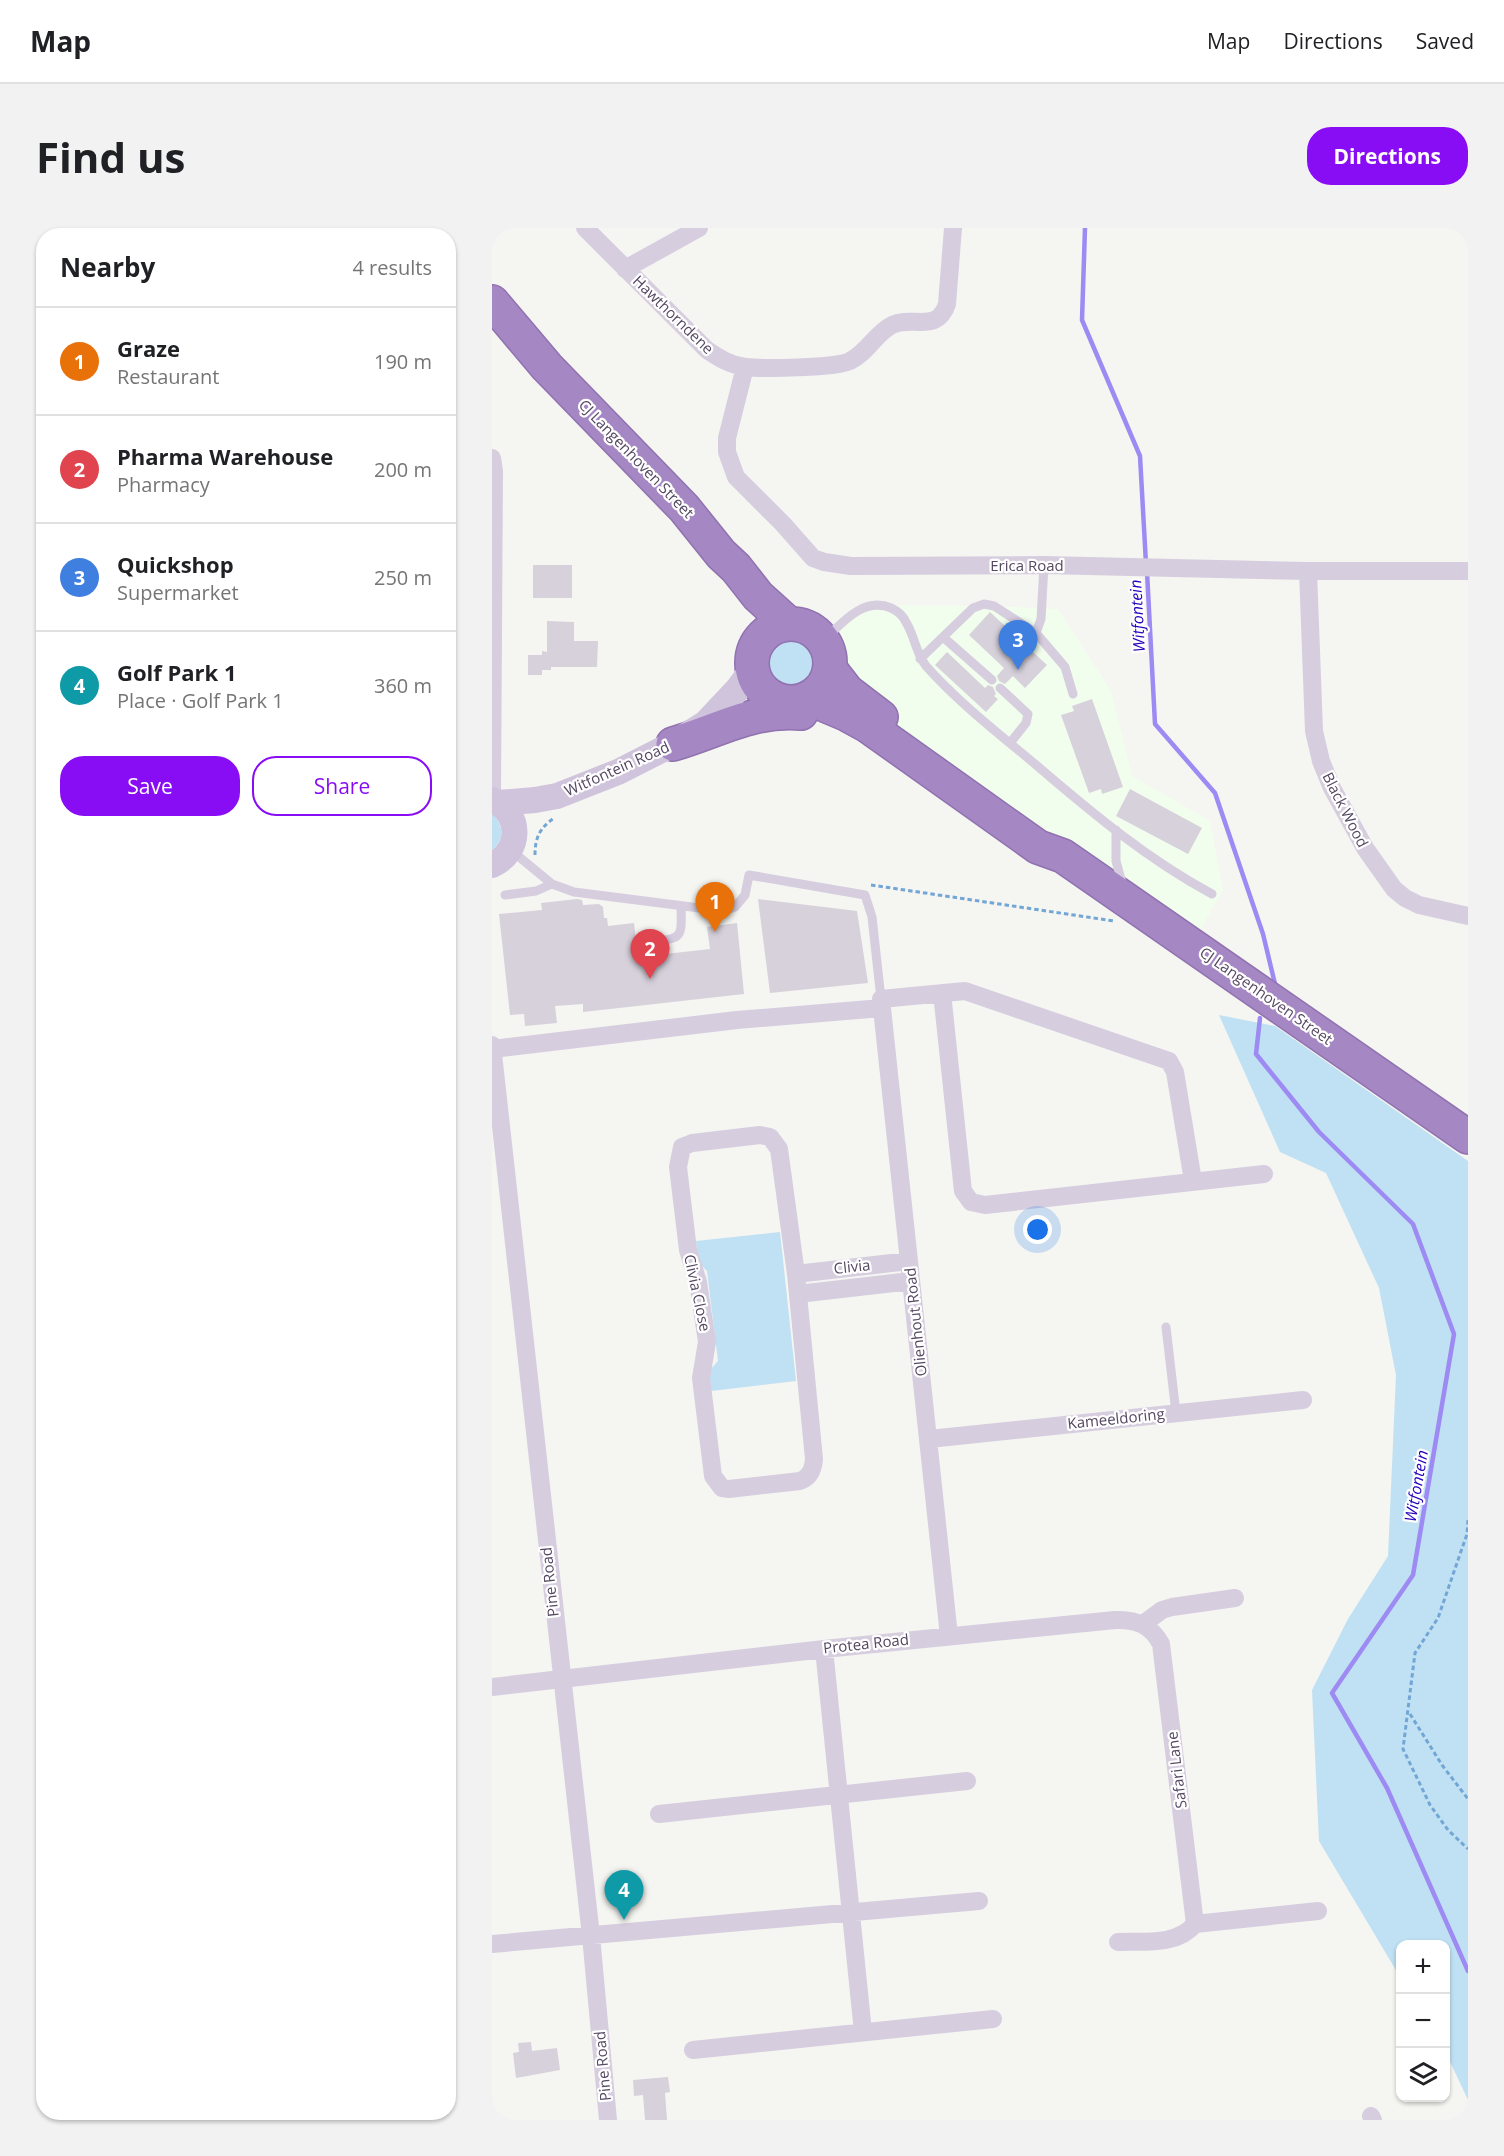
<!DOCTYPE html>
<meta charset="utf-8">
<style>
body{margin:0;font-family:"Open Sans",sans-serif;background:#f2f2f2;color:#202124}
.controls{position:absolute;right:18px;bottom:18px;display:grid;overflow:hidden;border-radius:12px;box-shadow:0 2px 4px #0004}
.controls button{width:54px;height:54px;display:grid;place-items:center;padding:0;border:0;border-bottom:2px solid #e0e0e0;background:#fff;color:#202124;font:30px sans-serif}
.you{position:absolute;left:546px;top:1002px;width:21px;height:21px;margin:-15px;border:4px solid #fff;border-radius:50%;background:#1a73e8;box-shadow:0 0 0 9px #1a73e833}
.badge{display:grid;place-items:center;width:39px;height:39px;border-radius:50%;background:#890df4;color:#fff;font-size:20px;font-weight:700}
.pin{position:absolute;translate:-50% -50px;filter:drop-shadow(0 2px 3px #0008)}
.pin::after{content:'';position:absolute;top:32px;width:21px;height:18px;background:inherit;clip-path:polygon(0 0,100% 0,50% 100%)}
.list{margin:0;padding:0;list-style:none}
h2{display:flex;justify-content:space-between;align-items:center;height:78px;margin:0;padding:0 24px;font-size:26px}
h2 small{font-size:20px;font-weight:400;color:#757577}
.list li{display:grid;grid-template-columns:39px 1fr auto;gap:18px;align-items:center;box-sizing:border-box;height:108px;padding:0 24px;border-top:2px solid #e0e0e0}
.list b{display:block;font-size:22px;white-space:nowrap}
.list p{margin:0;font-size:20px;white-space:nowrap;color:#757577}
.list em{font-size:20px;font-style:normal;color:#757577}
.actions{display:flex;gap:12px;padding:18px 24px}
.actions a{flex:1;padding:14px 0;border:2px solid #890df4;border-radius:24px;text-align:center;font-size:21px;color:#890df4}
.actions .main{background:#890df4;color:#fff}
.icon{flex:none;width:33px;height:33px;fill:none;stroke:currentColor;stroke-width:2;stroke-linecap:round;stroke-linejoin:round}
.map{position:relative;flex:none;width:976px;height:1892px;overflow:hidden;border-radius:24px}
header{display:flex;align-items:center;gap:36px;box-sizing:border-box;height:84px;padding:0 30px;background:#fff;border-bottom:2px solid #e0e0e0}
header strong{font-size:28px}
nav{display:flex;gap:33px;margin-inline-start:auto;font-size:21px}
.intro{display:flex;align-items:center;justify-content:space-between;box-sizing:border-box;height:144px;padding:0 36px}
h1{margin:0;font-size:42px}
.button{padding:15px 27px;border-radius:24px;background:#890df4;color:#fff;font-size:21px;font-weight:700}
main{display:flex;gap:36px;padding:0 36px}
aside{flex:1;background:#fff;border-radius:24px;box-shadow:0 2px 4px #0004}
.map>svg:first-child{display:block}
.commercial{fill:#f2feed}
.green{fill:#bfe1f3}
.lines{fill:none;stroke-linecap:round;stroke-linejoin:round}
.stream{stroke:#9d8af3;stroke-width:4.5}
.building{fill:#d7d1db}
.highway-casing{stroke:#9172b0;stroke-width:36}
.path{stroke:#74a6d5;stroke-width:3;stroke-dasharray:4.5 3;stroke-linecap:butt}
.lane{stroke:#d6cddf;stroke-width:9}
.street{stroke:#d6cddf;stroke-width:18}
.secondary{stroke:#d0c4dc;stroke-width:26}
.highway{stroke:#a587c4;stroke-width:33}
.labels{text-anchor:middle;stroke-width:4.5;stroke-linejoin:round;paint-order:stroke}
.street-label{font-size:15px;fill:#544862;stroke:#fff}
.water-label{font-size:16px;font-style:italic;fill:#2401bb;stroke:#fff}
</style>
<header>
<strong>Map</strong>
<nav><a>Map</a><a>Directions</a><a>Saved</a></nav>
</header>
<div class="intro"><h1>Find us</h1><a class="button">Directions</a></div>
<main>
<aside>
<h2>Nearby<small>4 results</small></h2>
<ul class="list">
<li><span class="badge" style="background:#e8710a">1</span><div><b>Graze</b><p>Restaurant</p></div><em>190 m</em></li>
<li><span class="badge" style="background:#e0444e">2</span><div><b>Pharma Warehouse</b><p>Pharmacy</p></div><em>200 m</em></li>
<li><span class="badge" style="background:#3f7fe0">3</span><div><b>Quickshop</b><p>Supermarket</p></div><em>250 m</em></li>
<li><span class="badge" style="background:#0f9aa8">4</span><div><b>Golf Park 1</b><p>Place · Golf Park 1</p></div><em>360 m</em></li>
</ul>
<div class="actions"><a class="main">Save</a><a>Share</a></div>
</aside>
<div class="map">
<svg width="976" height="1892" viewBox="0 0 976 1892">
<rect width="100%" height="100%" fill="#f5f5f2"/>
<path class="commercial" d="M380,377L498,378L566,381L619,463L640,548L718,593L731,662L700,716L375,479L338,429L331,413Z"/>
<path class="green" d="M277 435a22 22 0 1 1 44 0a22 22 0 1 1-44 0Z
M0,586C12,597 13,611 0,622Z
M727,787L783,798L976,933V1872L954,1825V1716H908V1749L827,1613L820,1462L856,1391L896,1328L904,1147L887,1060L834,945L788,924Z
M288,1004L304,1153L219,1163L217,1143L226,1133L215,1043L206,1034L204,1013Z"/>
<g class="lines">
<path class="stream" d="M593,0L590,92L648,228L654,336
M655,344L663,496L723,565L771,706L783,756
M768,790L764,826L827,904L921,996L962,1106L921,1347L840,1465L895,1560L976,1743"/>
</g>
<path class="building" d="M41,337H80V370H41Z
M498,384L555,437L533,460L521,448L513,456L507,453L505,448L512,440L477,407Z
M55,393L82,394V413H106L105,439H59V442H50V447H36V427H50V423L55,424Z
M455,424L493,460L496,457L501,459L504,466L502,468L506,471L494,484L443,437Z
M600,471L631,559L610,566L609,561L597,565L569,487L582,483L580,478Z
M638,561L710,600L696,626L624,588Z
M85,671L90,672L91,677L107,676L111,679L112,690H115L116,698L142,695L146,729L218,721L215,699L245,695L252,766L91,784V776L63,778L65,795L33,798L32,786L18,787L7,686L50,682L49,675Z
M266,671L365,683L376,755L278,765Z
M39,1814L40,1823L65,1820L68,1842L24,1850L21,1825L27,1824L26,1815Z
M176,1849L178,1864L173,1865L175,1892H153L151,1867L142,1868L141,1852Z"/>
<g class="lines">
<g class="highway-casing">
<path id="highway" d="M0,74L55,139L192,280L229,326L244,340L266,368L297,396
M260 435a39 39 0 1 1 78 0a39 39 0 1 1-78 0Z
M338,441L355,463L389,489
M316,470L354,486L376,498L546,619L571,628L976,909
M181,516C226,503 260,481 309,485"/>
</g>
<path class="path" d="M43,627C43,609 48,600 62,590
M379,657L622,693
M976,1292L975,1306L946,1390L923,1425L911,1521L938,1577L956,1602L976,1621
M918,1486L950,1537L976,1571"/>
<path class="lane" d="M544,405L549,391L552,337
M451,409L500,452
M331,413C349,396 371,368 399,380C406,383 412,389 415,396C423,410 424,425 434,438C466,474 506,505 543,536C599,584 655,631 720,666
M428,431L481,380L492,376L502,378L544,405L573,439L581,466
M508,460L536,486L534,495L518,515
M624,602V633L630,655
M20,623L60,656L82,664L231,683L243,679L253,667L257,647L373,667L380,689L389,771
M13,667L44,663L60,656
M157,714C190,710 190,712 189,678
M674,1099L684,1185"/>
<path class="street" d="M93,0L215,122C227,130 238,137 253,139C270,141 344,140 358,133C375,125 384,105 400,97C421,87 445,106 455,76L461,0
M133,41L207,0
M253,139L235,210V224L244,249L291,296L321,330L332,334L359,338L552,337L816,343H976
M0,230L2,243L0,566
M816,343L822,503L829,533L840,560L873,620L902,661L913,670L927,677L976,688
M450,765L471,963L479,974L493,977L772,946
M0,817L99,1708L116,1892
M0,821L245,792L390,780
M268,907L278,909L287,921L304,1046L322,1231C321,1242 318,1249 308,1253L237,1261L230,1260L221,1248L209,1150L215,1114L206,1054L196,1022L186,939L190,919L200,915Z
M304,1046L417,1033
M306,1066L419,1053
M437,1211L811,1172
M651,1396L670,1382L680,1379L743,1370
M457,1408L389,771L473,763L677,833L683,844L701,953
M332,1421L371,1804
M0,1459L332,1421L623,1392C644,1391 659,1397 669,1416L703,1696
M167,1586L475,1553
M626,1714C652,1713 685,1718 703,1696L826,1683
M0,1716L487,1673
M201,1822L501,1791
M879,1888L881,1892"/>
<path class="secondary" d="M0,572C30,585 30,623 0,637
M6,575L43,572L65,568L126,544L181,516L214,495L245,462L260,442"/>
<use href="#highway" class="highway"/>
</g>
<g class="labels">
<g class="street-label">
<text transform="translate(181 87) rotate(44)" y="5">Hawthorndene</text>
<text transform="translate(144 231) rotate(46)" y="5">CJ Langenhoven Street</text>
<text x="535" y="343">Erica Road</text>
<text transform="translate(125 541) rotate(-24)" y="5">Witfontein Road</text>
<text transform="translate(853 582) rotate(63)" y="5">Black Wood</text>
<text transform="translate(774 768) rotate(35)" y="5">CJ Langenhoven Street</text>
<text transform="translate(360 1039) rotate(-6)" y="5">Clivia</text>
<text transform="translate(205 1065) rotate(78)" y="5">Clivia Close</text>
<text transform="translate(424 1094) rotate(-96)" y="5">Olienhout Road</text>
<text transform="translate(624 1191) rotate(-6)" y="5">Kameeldoring</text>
<text transform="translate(58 1354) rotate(-96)" y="5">Pine Road</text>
<text transform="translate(374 1416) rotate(-6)" y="5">Protea Road</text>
<text transform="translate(685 1542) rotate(-97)" y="5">Safari Lane</text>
<text transform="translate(111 1838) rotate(-95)" y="5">Pine Road</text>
</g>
<g class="water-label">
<text transform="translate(645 388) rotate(-93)" y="6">Witfontein</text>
<text transform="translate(924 1258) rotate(-80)" y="6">Witfontein</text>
</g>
</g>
</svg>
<div class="controls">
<button>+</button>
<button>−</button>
<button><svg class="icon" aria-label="layers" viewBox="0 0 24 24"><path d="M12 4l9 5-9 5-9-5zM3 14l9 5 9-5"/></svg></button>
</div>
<div class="you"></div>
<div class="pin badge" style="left:223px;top:704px;background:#e8710a">1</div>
<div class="pin badge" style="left:158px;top:751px;background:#e0444e">2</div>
<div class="pin badge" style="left:526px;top:442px;background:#3f7fe0">3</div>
<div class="pin badge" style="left:132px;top:1692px;background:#0f9aa8">4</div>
</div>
</main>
